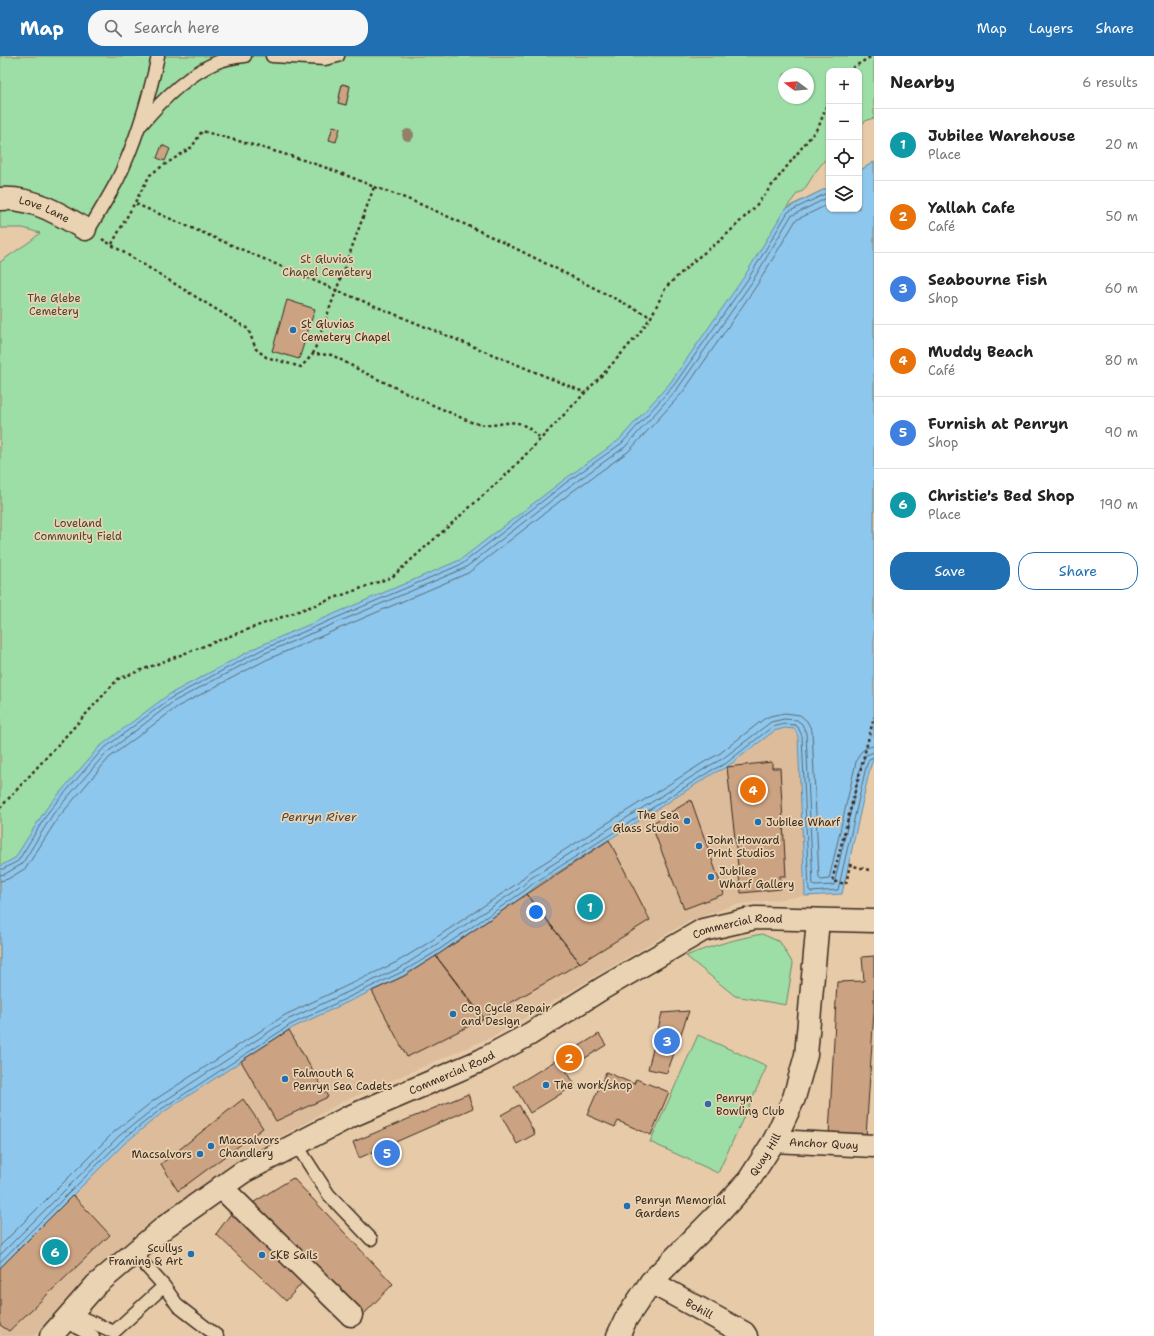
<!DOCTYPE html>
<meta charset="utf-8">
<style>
body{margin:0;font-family:"Shantell Sans",sans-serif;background:#f6f6f6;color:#222}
.controls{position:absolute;right:12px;top:12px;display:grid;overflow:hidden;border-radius:8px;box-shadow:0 1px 3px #0004}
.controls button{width:36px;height:36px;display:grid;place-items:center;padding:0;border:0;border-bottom:1px solid #e0e0e0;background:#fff;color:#222;font:20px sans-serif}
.compass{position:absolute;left:778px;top:12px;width:36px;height:36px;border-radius:50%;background:#fff;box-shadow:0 1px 3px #0004;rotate:286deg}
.you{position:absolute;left:536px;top:856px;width:14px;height:14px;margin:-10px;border:3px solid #fff;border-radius:50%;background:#1a73e8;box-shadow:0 0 0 6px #1a73e833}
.badge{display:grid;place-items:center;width:26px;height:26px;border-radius:50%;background:#1f6fb2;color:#fff;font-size:13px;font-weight:700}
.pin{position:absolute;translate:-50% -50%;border:2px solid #fff;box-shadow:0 1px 4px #0006}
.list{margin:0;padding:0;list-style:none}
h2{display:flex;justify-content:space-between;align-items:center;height:52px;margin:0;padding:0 16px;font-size:17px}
h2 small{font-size:13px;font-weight:400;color:#767676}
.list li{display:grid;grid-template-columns:26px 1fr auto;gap:12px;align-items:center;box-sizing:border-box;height:72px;padding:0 16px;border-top:1px solid #e0e0e0}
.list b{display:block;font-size:15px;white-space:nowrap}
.list p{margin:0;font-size:13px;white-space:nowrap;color:#767676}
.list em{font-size:13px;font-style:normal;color:#767676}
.actions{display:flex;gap:8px;padding:12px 16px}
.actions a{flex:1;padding:9px 0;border:1px solid #1f6fb2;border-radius:16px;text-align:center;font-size:14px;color:#1f6fb2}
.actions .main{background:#1f6fb2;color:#fff}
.icon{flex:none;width:22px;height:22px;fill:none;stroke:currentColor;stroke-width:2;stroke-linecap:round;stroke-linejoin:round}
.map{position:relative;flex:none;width:874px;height:1280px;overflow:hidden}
header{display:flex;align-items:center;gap:24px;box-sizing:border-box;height:56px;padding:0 20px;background:#1f6fb2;color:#fff}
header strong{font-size:19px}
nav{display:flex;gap:22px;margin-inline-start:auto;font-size:14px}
.search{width:280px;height:36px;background:#f6f6f6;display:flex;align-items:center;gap:10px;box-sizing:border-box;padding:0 14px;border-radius:16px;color:#767676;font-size:15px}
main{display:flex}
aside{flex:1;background:#fff}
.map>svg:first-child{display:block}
.built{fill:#dcbc9b}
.green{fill:#9ddea7;stroke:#6c8462;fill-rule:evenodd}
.water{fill:#8ec7ed;stroke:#6d889a}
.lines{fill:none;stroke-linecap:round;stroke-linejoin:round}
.shore{stroke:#5c6971;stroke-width:1}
.building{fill:#cba383;stroke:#3b2a1e}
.lane-casing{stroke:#3b2a1e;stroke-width:15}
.street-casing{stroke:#3b2a1e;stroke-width:25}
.secondary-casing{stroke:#3b2a1e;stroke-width:25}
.path{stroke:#3b2a1e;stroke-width:2.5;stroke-dasharray:3 3;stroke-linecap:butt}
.lane{stroke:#e9d3b2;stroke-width:12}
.street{stroke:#e9d3b2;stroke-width:22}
.secondary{stroke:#e9d3b2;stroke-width:22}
.tree{fill:#918168}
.poi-dot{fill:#1f6fb2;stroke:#e9d3b2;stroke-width:1.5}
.labels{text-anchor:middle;stroke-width:3.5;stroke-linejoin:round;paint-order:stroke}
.street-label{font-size:11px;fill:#3b2a1e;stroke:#e9d3b2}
.park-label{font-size:11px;fill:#4a4533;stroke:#e9d3b2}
.poi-label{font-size:11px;fill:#3b2a1e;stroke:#e9d3b2;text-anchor:start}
.water-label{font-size:12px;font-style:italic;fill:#47423d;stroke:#e9d3b2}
</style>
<header>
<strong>Map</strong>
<div class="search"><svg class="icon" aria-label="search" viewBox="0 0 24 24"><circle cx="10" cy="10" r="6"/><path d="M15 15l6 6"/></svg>Search here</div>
<nav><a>Map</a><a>Layers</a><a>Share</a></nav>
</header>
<main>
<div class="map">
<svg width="874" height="1280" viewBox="0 0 874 1280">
<rect width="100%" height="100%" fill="#e7cba9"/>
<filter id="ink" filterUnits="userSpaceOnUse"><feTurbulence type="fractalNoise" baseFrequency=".025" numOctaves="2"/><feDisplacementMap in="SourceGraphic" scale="8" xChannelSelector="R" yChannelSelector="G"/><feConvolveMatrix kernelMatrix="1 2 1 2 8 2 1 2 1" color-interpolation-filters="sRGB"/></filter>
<g filter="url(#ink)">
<path class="built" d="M785,672L795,673L798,681L805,840L734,849L689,865L494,980L342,1046L227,1111L100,1209L34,1280H0V1212L125,1087L162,1057L292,972L404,920L436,900L527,838L536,830L714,717L727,711L774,675Z"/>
<path class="green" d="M0,0H157L136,75L91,169L0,141Z
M159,0H874V62L867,64L859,70V15H829V99L816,115L804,134L797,138L786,152L829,131V153H859V115L874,106V581L0,1150V206L32,184L40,177L23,172H0V144L84,173L118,126ZM784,18H808V42H784ZM342,28L350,30L346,49L338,47Z
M762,878L780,886L793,908L786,949L735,940L686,900C711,890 735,883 762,878Z
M698,979L767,1010L718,1117L650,1086Z"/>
<path class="water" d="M874,106V701L870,712L842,838L805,840L798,681L795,673L785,672L774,675L727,711L714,717L536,830L527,838L436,900L404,920L292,972L162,1057L125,1087L0,1212V810L15,802L46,753L99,691L168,639L259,590L460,504L565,423L619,384L670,327L744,221L785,153L829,131V153H859V115Z"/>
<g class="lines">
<path class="shore" d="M0,813H3L18,805L49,755L102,694L171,642L261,594L462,508L567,426L622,387L674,329L748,223L788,156L829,136
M0,819L5,818L22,808L53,758L105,698L173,646L263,598L465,512L570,430L625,391L678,332L752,226L791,160L829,141
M0,825L8,823L26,812L58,762L109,702L177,651L266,604L468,517L573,435L629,395L683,336L757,229L796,164L829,148
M0,1190L114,1076L153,1045L285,959L397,906L428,887L518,827L528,817L706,705L719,698L764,663L770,660L785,657L800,659L807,665L812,675L819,822L821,824L829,823L856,706C859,697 863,691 874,690
M0,1199L119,1080L157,1050L287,964L400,912L431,892L521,831L531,822L709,710L722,703L771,666L784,663L797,664L802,668L806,677L813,829L815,830L834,829L861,709L866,699L874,696
M0,1206L122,1084L160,1054L290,969L402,916L434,897L524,835L534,827L712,714L725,708L772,671L785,668L795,669L798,671L802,680L809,834L811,836L838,834L866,711L869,703L874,701"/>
</g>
<path class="building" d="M342,28L350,30L346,49L338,47Z
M333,70L340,72L336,86L329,84Z
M162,89L170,93L165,105L157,102Z
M287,244L315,253L299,303L272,295Z
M772,706V712H780L786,820H780L781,833L741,837L727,711Z
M691,744L724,838L684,853L651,768Z
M609,784L650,864L580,907L527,838Z
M527,838L580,907L484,962L436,900Z
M436,900L483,963L407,1001L372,935L404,920Z
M874,900V955L866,1081L829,1079L837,926L864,925L862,901Z
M689,955L667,1017L648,1013L662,957Z
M289,974L328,1041L276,1065L241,1005Z
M599,978L606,989L566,1014L575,1029L530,1057L514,1030Z
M606,1016L634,1028L636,1023L669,1036L651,1079L618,1065L615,1071L587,1059Z
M468,1038L473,1052L359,1102L353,1086Z
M243,1043L263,1072L178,1135L161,1108Z
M519,1049L535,1078L517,1088L501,1059Z
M293,1122L393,1228L362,1260L251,1148Z
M73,1139L110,1179L9,1275L0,1269V1212Z
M235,1152L308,1220L286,1245L216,1178Z"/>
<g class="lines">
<g class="lane-casing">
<path id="lane" d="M272,0L325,3L338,0
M141,69C161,45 186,20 215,7C224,3 235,1 245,0
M85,173L91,170C100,155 109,140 117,125C136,86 149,42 158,0
M296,1088L329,1139L371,1183
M134,1197L164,1230L178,1250L217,1280
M71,1257L114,1276L164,1230
M64,1265L93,1280"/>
</g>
<g class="street-casing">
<g id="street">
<path id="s1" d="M0,143C30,140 60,158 85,173"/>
<path id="s2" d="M774,1085L874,1090"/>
<path d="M221,1131L351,1259"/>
<path id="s3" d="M651,1226L744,1277L746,1280"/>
</g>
</g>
<g class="secondary-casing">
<g id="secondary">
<path id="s4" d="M51,1280L96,1229L166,1170L243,1116L349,1061L482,1004L530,978L603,932L703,874L755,862L874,865"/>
<path id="s5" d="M618,1280L626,1263L651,1226L717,1159L749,1124L774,1085L794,1042L806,999L818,864"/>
</g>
</g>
<path class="path" d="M847,15L872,0
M374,131C415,144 453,163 492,181C546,207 598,234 651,261
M136,148L336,234L586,337
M102,183L248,273L256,293L266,301L301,311L313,298L332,299L367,318L415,341L471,366C477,368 483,369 490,369C500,369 511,364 521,368C528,371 535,377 541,383
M112,188L150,119L158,113L192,91L202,75C260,91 319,106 374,131L313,298
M0,752L118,623L238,577L392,521L508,417L604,317L638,279L651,261L666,231L696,203L722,183L754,152L819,70L829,43
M869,814L850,809L846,828L832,825L874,661"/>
<use href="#lane" class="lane"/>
<use href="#street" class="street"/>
<use href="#secondary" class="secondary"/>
</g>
<circle class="tree" cx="408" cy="79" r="6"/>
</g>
<g class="poi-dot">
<circle cx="293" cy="274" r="4"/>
<circle cx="687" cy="765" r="4"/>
<circle cx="758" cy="766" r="4"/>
<circle cx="699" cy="790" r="4"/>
<circle cx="711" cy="821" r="4"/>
<circle cx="453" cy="958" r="4"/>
<circle cx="285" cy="1023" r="4"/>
<circle cx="546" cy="1029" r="4"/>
<circle cx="708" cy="1048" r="4"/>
<circle cx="211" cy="1090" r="4"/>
<circle cx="200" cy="1098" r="4"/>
<circle cx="627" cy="1150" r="4"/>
<circle cx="191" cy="1198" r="4"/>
<circle cx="262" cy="1199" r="4"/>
</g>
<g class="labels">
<g class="street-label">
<text dy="4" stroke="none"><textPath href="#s1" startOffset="46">Love Lane</textPath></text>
<text dy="4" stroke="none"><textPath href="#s4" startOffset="809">Commercial Road</textPath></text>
<text dy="4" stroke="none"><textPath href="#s4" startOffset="485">Commercial Road</textPath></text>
<text dy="4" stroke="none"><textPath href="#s2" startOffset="50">Anchor Quay</textPath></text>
<text dy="4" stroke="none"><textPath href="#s5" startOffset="235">Quay Hill</textPath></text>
<text dy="4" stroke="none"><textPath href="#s3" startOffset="55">Bohill</textPath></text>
</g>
<g class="park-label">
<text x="327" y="207">St Gluvias<tspan x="327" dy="13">Chapel Cemetery</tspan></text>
<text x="54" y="246">The Glebe<tspan x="54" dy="13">Cemetery</tspan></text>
<text x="78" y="471">Loveland<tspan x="78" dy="13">Community Field</tspan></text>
</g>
<g class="poi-label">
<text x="301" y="272">St Gluvias<tspan x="301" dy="13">Cemetery Chapel</tspan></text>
<text x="679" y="763" text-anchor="end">The Sea<tspan x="679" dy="13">Glass Studio</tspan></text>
<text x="766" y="770">Jubilee Wharf</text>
<text x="707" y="788">John Howard<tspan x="707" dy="13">Print Studios</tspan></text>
<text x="719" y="819">Jubilee<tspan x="719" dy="13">Wharf Gallery</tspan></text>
<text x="461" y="956">Cog Cycle Repair<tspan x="461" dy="13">and Design</tspan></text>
<text x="293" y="1021">Falmouth &amp;<tspan x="293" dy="13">Penryn Sea Cadets</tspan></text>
<text x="554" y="1033">The work/shop</text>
<text x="716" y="1046">Penryn<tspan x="716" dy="13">Bowling Club</tspan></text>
<text x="219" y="1088">Macsalvors<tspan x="219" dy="13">Chandlery</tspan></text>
<text x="192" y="1102" text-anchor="end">Macsalvors</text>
<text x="635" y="1148">Penryn Memorial<tspan x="635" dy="13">Gardens</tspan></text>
<text x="183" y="1196" text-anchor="end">Scullys<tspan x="183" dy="13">Framing &amp; Art</tspan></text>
<text x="270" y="1203">SKB Sails</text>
</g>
<g class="water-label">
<text x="319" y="765">Penryn River</text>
</g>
</g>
</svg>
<div class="controls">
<button>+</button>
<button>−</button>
<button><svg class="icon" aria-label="locate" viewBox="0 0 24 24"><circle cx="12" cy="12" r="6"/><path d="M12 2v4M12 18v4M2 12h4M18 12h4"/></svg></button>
<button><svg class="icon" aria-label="layers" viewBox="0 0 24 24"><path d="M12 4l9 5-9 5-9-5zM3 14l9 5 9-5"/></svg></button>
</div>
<svg class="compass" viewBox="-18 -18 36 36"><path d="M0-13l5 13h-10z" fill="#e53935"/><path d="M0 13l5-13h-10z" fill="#767676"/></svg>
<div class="you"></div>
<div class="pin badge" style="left:590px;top:851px;background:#0f9aa8">1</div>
<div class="pin badge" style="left:569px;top:1002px;background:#e8710a">2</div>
<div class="pin badge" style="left:667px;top:985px;background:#3f7fe0">3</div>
<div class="pin badge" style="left:753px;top:734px;background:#e8710a">4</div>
<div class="pin badge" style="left:387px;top:1097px;background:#3f7fe0">5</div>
<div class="pin badge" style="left:55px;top:1196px;background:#0f9aa8">6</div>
</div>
<aside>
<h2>Nearby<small>6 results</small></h2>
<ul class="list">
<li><span class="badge" style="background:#0f9aa8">1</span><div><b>Jubilee Warehouse</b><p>Place</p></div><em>20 m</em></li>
<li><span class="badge" style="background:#e8710a">2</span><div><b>Yallah Cafe</b><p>Café</p></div><em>50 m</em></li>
<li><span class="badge" style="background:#3f7fe0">3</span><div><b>Seabourne Fish</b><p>Shop</p></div><em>60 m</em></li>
<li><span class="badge" style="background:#e8710a">4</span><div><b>Muddy Beach</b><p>Café</p></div><em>80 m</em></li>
<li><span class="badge" style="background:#3f7fe0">5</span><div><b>Furnish at Penryn</b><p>Shop</p></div><em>90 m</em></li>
<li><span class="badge" style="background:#0f9aa8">6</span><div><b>Christie's Bed Shop</b><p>Place</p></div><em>190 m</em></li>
</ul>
<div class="actions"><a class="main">Save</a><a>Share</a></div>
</aside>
</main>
